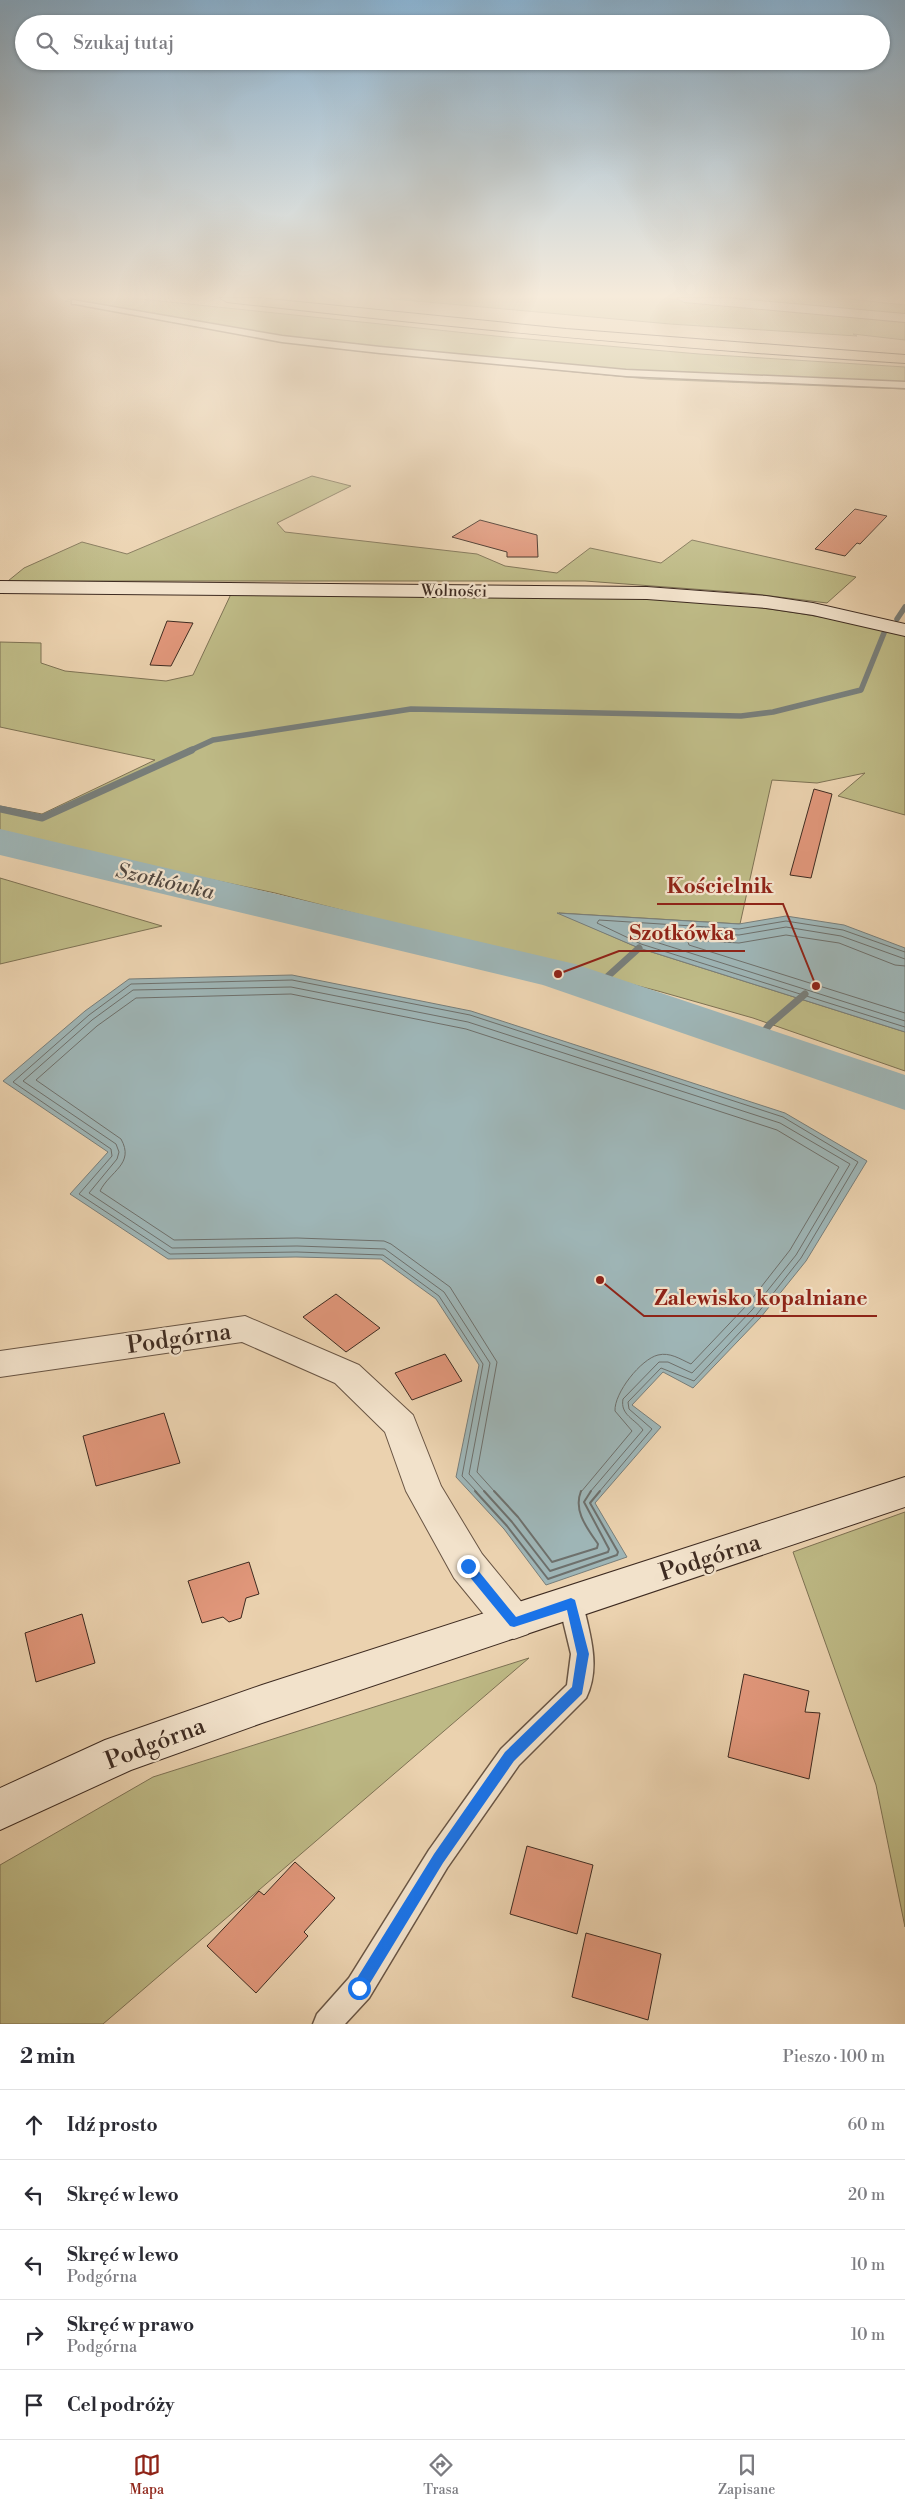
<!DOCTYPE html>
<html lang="pl">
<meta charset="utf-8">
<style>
body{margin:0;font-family:"Libre Bodoni",serif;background:#f2f2f3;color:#2b2b33}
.stop{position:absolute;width:15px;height:15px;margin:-11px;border:4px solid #1a73e8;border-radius:50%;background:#fff}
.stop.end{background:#1a73e8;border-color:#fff;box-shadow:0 1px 5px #0008}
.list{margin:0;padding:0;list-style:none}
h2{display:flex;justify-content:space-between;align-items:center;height:65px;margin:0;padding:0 20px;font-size:21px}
h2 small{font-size:16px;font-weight:400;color:#7c7c81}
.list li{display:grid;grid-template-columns:32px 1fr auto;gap:15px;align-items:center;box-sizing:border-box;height:70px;padding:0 20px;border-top:1px solid #e1e1e2}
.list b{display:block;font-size:19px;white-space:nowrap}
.list p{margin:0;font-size:16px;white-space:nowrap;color:#7c7c81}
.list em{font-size:16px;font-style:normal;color:#7c7c81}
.icon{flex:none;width:28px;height:28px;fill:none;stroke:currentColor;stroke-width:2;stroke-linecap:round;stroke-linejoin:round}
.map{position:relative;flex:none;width:905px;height:2024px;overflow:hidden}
.search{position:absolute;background:#fff;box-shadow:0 1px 4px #0004;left:15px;right:15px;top:15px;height:55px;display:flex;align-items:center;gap:12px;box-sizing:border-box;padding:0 18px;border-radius:28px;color:#7c7c81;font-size:19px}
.sheet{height:415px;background:#fff}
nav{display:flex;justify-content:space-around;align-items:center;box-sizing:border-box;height:70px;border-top:1px solid #e1e1e2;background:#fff;font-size:14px;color:#7c7c81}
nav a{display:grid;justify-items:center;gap:2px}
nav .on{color:#8f2418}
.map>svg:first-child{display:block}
.green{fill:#beba86;stroke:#7e7254}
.water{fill:#9eb5b6;stroke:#787e7a}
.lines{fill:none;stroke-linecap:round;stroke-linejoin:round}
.shore-far1{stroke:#6e706c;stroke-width:1}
.shore{stroke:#6e706c;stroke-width:2}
.stream-far1{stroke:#787e7a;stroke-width:5.5}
.stream{stroke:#787e7a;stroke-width:7}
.river{fill:#9eb5b6;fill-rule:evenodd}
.building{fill:#e1977b;stroke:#3e2b21}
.lane-casing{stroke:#695544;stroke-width:3}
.street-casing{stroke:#695544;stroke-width:2}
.secondary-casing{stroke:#3e2b21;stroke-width:2}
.highway-casing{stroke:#3e2b21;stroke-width:2}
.lane{fill:#f2e2cb;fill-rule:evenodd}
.street{fill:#f2e2cb;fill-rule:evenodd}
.secondary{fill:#f2e2cb;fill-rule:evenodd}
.highway{fill:#ebd2af;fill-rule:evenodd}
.route{fill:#1a73e8}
.labels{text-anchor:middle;stroke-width:4.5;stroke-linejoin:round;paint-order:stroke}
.far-street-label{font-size:16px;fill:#3e2b21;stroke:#f2e2cb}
.water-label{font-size:21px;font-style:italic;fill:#51473f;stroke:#f2e2cb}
.near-street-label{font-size:24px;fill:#3e2b21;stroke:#f2e2cb}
.leader{fill:none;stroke:#8f2418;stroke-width:2}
.callout-dot{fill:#8f2418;stroke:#f2e2cb;stroke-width:2}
.callout-label{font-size:21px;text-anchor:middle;font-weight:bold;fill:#8f2418;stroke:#f2e2cb;stroke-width:4.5;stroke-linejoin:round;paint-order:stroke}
</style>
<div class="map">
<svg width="905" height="2024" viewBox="0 0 905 2024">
<rect width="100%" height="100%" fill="#ebd2af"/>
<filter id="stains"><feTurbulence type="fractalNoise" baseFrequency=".004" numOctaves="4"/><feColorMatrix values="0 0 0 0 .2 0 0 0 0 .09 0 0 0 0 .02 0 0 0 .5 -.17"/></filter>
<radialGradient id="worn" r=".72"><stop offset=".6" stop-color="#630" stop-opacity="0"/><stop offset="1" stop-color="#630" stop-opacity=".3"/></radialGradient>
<path class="green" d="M73,298H131L505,337L699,354L905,367V389L648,379L348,350L99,309L65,301Z
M383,298H663L905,321V340L853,334L857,336L670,324Z
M702,298H840L905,305V317Z
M312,476L351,486L277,523L285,532L477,554L505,566L557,573L590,548L661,563L692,540L856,577L827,603L747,593L585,581H8L24,568L82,542L127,554Z
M231,594C315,594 398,594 481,595C623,595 767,598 905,636V815L838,796L865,773L817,783L772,780L740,924L559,913L639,948L905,1032V1071L753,1018L658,991L275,893L0,835V806L42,814L155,760L0,727V642L41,643V663L65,671L166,681L193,675Z
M0,878L162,926L0,964Z
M905,1512V1927L876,1785L793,1552Z
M529,1658L103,2024H0V1865L153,1777Z"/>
<path class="water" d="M557,913L739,924L786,916L844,925L905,948V1032L639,948Z
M292,975L471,1011L785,1113L867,1161L806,1261L761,1317L693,1388L663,1372L632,1405L661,1427L595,1503L627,1557L546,1585L504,1529L456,1477L479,1365L436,1299L381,1259L296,1257L168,1259L70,1194L108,1152L3,1081L85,1011L129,979Z"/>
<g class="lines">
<path class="shore-far1" d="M905,952L843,930L786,921L739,929L599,920L597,923L641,944L905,1027
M905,959L841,936L786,927L739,935L634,929L632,931L643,938L905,1021
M905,966L895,965L839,943L786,935L739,943L690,940L688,942L689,945L905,1013
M477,1492L462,1476L483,1364L439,1296L383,1255L297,1252L170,1254L79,1194L112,1156L111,1149L13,1082L89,1015L131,984L292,980L470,1015L783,1117L858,1162L801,1258L757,1314L694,1381L661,1368L628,1402L629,1409L652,1429L599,1492
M485,1492L469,1474L490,1363L444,1292L385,1249L297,1246L172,1248L89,1193L117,1159L119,1152L116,1144L23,1081L92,1020L133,990L291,987L468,1022L780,1123L850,1164L796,1255L752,1310L692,1373L668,1362H659L623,1399C620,1415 635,1419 643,1430L590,1492
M495,1492L477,1472L497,1362L450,1287L391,1244L384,1241L297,1238L174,1240L100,1191C110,1171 135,1164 121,1139L36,1080L97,1026L136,998L291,994L466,1029L777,1130L839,1167L790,1250L747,1305L691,1364C680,1359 670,1352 658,1355C641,1359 614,1393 615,1411L632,1431L581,1492"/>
<path class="shore" d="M475,1491L507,1526L548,1579L617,1555L618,1552L590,1503L600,1491
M484,1491L512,1522L550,1571L608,1552L609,1549L584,1502L591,1491
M494,1491L518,1517L552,1562L597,1548L598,1544C587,1528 573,1511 581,1491"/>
<path class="stream-far1" d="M897,619L905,607
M189,751L213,740L411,709L741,716L773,712L861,690L884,633"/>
<path class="stream" d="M0,809L42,818L192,750
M596,987L639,948
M756,1042L770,1024L805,994"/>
<path class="river" d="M0,829L575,964L905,1075V1110L543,985L0,855Z"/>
</g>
<path class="building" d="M855,509L887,516L860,544L857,543L845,556L815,549Z
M480,520L537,535L538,557H507V552L452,537Z
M167,621L193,623L171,666L150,665Z
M814,789L832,794L811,878L790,875Z
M336,1294L380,1328L346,1352L303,1317Z
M445,1354L462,1381L412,1400L395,1373Z
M164,1413L180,1463L96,1486L83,1436Z
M249,1562L259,1594L246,1598L241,1618L229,1622L223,1617L202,1623L188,1581Z
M82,1614L95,1663L36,1682L25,1633Z
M744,1674L809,1691L805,1712L820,1713L809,1779L728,1757Z
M527,1846L593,1865L577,1934L510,1914Z
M295,1862L335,1898L304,1932L308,1936L256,1993L207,1946L259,1891L264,1895Z
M586,1933L661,1954L648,2020L572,1997Z"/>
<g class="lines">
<g class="lane-casing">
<path id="lane" d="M72,300L282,336L380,347L626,370L905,382V388L626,376L380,353L282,342L75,304H72Z
M571,1594L579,1597L583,1604C590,1635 601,1667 586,1698L519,1765L447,1868L369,1998L345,2024H313L317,2014L349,1978L429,1850L501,1749L567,1685L571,1654L559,1604L563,1597Z"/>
</g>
<g class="street-casing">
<path id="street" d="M677,298H725L905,314V322L684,302Z
M245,1316L359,1365L413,1415L441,1486L482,1554L528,1610L534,1622L528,1634L514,1639L500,1634L454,1578L406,1491L385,1432L335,1383L242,1342L0,1377V1351Z"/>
</g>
<g class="secondary-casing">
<path id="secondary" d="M0,581L647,587L766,596L813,603L905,624V636L813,615L766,608L647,599L0,593Z
M905,1477V1507L262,1723L131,1770L0,1830V1788L105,1740L262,1685Z"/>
</g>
<g class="highway-casing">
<path id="highway" d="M220,298H259L566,329L905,355V363C678,349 453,328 227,302Z"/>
</g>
<use href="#lane" class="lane"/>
<use href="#street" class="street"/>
<use href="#secondary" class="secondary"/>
<use href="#highway" class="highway"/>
</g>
<linearGradient id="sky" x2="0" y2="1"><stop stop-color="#8ab4d4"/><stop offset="0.51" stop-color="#f6ebdb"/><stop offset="1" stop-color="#f6ebdb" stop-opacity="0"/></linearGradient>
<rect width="905" height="581" fill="url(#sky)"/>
<path class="route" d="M468,1561L472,1563L516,1617L571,1598L575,1600L589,1654L582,1694L514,1761L443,1863L364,1993L359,1995L354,1993L352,1988L354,1983L434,1854L505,1752L572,1687L577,1654L567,1610L514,1627L510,1626L464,1570L463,1566Z"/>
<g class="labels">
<g class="far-street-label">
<text transform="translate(454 590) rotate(1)" y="6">Wolności</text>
</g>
<g class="water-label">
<text transform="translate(165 881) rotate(13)" y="7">Szotkówka</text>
</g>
<g class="near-street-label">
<text transform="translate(179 1338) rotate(-8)" y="8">Podgórna</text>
<text transform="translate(710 1557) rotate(-18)" y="8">Podgórna</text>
<text transform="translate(155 1743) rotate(-21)" y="8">Podgórna</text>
</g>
</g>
<path class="leader" d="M816 986L783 904H657M558 974L619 951H745M600 1280L644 1316H877"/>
<g class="callout-dot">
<circle cx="816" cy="986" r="5"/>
<circle cx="558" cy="974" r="5"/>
<circle cx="600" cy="1280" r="5"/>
</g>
<g class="callout-label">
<text x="720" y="893">Kościelnik</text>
<text x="682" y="940">Szotkówka</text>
<text x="761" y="1305">Zalewisko kopalniane</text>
</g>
<rect width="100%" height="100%" filter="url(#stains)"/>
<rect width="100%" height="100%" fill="url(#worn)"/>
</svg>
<div class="stop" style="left:359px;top:1988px"></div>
<div class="stop end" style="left:468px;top:1566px"></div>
<div class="search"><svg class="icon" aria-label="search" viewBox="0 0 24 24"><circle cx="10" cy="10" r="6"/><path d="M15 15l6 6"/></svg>Szukaj tutaj</div>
</div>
<section class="sheet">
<h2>2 min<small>Pieszo · 100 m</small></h2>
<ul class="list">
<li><svg class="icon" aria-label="ahead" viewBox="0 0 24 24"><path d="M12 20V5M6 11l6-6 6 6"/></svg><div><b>Idź prosto</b></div><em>60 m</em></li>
<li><svg class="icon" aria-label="left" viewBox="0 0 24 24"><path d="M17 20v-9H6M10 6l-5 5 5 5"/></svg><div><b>Skręć w lewo</b></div><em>20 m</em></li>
<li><svg class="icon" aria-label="left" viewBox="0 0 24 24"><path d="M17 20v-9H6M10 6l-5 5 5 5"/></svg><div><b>Skręć w lewo</b><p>Podgórna</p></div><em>10 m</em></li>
<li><svg class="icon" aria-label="right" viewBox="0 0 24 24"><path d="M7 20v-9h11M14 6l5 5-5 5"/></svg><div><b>Skręć w prawo</b><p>Podgórna</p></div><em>10 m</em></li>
<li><svg class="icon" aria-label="arrive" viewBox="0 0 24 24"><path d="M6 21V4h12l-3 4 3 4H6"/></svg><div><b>Cel podróży</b></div></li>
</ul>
</section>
<nav>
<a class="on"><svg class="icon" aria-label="map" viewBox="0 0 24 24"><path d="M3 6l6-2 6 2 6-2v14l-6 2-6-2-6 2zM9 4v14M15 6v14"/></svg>Mapa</a>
<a><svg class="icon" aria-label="directions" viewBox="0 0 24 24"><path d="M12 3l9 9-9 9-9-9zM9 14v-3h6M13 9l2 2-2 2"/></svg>Trasa</a>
<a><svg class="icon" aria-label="saved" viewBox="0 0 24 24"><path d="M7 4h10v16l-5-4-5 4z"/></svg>Zapisane</a>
</nav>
